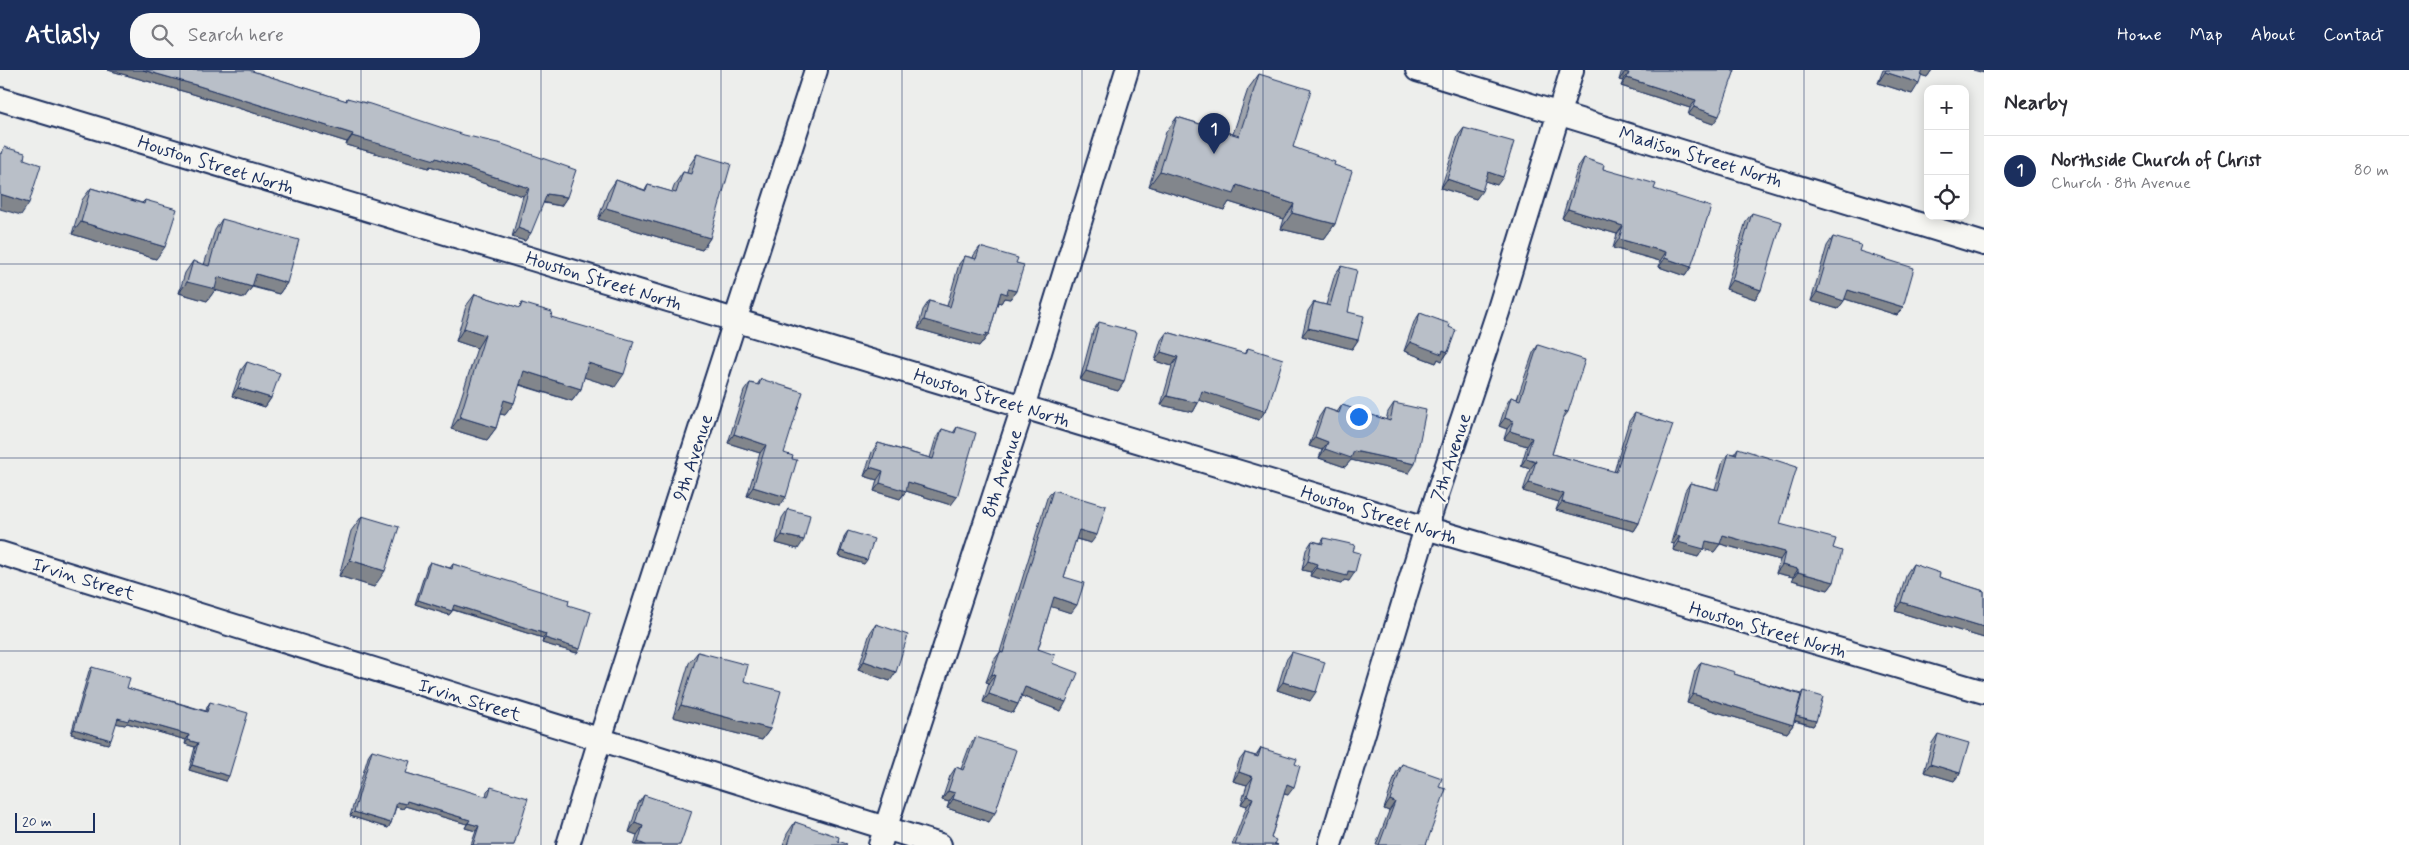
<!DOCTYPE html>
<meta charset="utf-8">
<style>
body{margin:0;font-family:Mynerve,sans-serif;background:#f7f7f7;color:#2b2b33}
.controls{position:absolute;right:15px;top:15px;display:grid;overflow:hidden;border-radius:10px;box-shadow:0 2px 12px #0003}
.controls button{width:45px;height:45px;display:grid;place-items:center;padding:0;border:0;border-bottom:1px solid #e1e1e2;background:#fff;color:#2b2b33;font:25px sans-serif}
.scale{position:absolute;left:15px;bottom:12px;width:80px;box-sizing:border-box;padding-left:5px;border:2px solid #1b2f5e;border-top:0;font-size:14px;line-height:18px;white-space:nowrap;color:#1b2f5e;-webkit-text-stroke:4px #f6f6f2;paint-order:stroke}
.you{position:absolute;left:1358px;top:346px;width:18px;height:18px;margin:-12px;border:4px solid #fff;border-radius:50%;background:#1a73e8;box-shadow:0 0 0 8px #1a73e833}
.badge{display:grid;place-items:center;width:32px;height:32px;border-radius:50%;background:#1b2f5e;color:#fff;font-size:16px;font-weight:700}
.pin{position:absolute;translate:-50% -41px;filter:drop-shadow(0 1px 2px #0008)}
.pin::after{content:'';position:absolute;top:26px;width:18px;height:15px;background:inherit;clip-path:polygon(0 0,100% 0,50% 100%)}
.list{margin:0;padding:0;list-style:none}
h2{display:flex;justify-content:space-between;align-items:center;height:65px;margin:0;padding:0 20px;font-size:21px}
h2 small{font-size:16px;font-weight:400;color:#7c7c81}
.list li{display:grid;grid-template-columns:32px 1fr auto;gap:15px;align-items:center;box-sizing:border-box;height:70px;padding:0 20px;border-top:1px solid #e1e1e2}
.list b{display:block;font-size:19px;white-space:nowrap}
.list p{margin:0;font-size:16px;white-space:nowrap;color:#7c7c81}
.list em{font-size:16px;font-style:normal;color:#7c7c81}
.icon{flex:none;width:28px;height:28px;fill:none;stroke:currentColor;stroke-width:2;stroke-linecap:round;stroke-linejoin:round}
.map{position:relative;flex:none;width:1984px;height:775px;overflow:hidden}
header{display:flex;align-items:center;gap:30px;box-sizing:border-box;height:70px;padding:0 25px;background:#1b2f5e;color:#fff}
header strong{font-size:24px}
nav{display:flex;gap:28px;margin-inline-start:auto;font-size:18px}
.search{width:350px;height:45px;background:#f7f7f7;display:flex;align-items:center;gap:12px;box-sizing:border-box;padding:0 18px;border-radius:20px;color:#7c7c81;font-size:19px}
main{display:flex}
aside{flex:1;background:#fff}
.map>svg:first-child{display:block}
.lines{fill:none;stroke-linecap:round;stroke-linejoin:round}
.street-casing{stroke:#1b2f5e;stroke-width:26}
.street{stroke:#f6f6f2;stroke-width:22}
.wall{fill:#9fa4ac;stroke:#1b2f5e}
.shaded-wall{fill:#82868c;stroke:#1b2f5e}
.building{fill:#b9bfc8;stroke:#1b2f5e}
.grid{fill:none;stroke:#1b2f5e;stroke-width:1;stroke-opacity:0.55}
.labels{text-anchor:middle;stroke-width:5;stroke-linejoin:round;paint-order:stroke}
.street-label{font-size:19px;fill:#1b2f5e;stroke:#f6f6f2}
</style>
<header>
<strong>Atlasly</strong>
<div class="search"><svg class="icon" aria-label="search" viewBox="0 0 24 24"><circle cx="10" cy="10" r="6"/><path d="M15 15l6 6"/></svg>Search here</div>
<nav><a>Home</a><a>Map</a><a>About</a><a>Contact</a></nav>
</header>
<main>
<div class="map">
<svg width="1984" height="775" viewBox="0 0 1984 775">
<rect width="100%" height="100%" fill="#edeeec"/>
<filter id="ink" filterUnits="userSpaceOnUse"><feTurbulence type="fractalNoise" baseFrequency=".02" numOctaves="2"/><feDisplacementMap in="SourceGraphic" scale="10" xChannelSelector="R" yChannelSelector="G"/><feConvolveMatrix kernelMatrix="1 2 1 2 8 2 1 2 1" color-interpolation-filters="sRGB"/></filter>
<g filter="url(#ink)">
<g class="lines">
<g class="street-casing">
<path id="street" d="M1417,0L1984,174
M0,29L1426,458L1984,622
M0,483L940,775
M568,775L600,669L816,0
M880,775L1023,337L1127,0
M1330,775L1426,458L1498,242L1572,0"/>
</g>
<use href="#street" class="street"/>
</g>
<path class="wall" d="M108,0H249L346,31L347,28L567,127L561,136L543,133L525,171L512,167L523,126L430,96L429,98L346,75L347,72L193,24Z
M1622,0H1735L1713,54L1688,45L1690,38L1621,16L1623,11L1619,10Z
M1883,0H1932L1927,7L1921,5L1912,24L1878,13Z
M1259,4L1293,77L1334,95L1335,154L1324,169L1281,159L1284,149L1229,132L1224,140L1149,116L1166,62L1177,47L1233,64L1248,19Z
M1464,58L1497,115L1485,111L1476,129L1441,118L1458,66Z
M697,84L710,168L702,180L598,149L608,122L616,110L645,120L648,115L672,122L675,114L683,102L687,103L689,96Z
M1584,88L1603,99L1654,119L1691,197L1685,206L1659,197L1660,191L1613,178L1617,164L1562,148L1578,97Z
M91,118L142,133L145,130L156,189L72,164L82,130Z
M1752,143L1761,220L1755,229L1726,219L1746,151Z
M222,149L287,213L279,224L252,217L244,228L215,220L207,231L179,223L185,203L193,191L204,195L215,160Z
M1833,167L1859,181L1903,237L1897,245L1845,229L1838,239L1811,231L1827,176Z
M980,177L1016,193V221L1010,229L1004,228L1001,233L998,232L989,264L983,272H982L979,276L918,259L923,240L929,231L947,236L959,194L965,186L973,188L974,185Z
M1341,196L1348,242L1358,270L1352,279L1302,266L1308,241L1314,232L1326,235L1335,204Z
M475,224L519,238L522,233L551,247L615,317L584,307L581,319L572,331L519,315L514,333L505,345L500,344L496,358L487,370L451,359L477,278L456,271L466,236Z
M1420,243L1449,257L1448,282L1442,291L1438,289L1436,293L1404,281L1414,252Z
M1099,252L1124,312L1118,321L1080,310L1093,261Z
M1167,262L1244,284L1248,278L1259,350L1200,330L1198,333L1193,342L1161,335L1172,296L1155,291L1161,270Z
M1538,275L1562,350L1552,384L1614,402L1629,351L1635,343L1639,453L1634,461L1556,440L1559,432L1523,421L1530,399L1521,396L1527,376L1504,369L1507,359L1499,356L1506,335L1511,327L1517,329L1533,283Z
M247,292L271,328L265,337L232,326L241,300Z
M761,309L784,383L780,436L747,426L760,383L728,373L744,321L750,313L757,315Z
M1394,333L1409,403L1351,390L1345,397L1319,388L1322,380L1309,376L1319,347L1325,338L1337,342L1342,335L1386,350L1388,342Z
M957,357L951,435L906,421L900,429L874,421L877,410L864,406L872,382L878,373L930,388L936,368L942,359L953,363Z
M1738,378L1780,454L1833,478L1834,512L1828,520L1792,510L1793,507L1776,503L1780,490L1720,474L1714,482L1703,479L1698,487L1673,480L1674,474L1671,473L1685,421L1690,413L1715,419L1723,391L1729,383L1734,384Z
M1053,420L1091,473L1076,469L1064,507L1071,543L1051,536L1038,579L1052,593L1061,641L1021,626L1018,634L1013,643L983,632L989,613L986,612L994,590L1000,582L1047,428Z
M788,439L798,479L776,473L782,448Z
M362,446L374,517L339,506L351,461Z
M848,461L864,494L838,486L845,465Z
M1324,468L1353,481L1349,511L1344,510L1341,514L1310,506L1311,502L1302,500L1306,480L1312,471L1321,473Z
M430,492L450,498L453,494L568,535L577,583L542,573L543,568L453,540L449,545L415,534L427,496Z
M1913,494L1939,507L1984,521V568L1895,541L1907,503Z
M876,554L890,611L858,600L870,563Z
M698,582L744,611L770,659L762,670L673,647L689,593Z
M1292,582L1310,631L1277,620L1286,590Z
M1701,592L1734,604L1801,624L1803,621L1816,651L1813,656L1794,651L1793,655L1787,663L1687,633L1695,601Z
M92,597L127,618L206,641L207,637L210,632L226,711L189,700L195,677L185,674L186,670L127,653L125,655L116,653L108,674L71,664L89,601Z
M1938,664L1960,703L1954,711L1924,702L1932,673Z
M976,667L989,752L947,738L949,732L942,730L950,706L956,697L961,699L970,675Z
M1261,678L1295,694L1288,725L1284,724L1271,768L1274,774L1278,775H1232L1247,736L1241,734L1247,715L1233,711L1239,691L1245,683L1256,686Z
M372,680L406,703L486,727L487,721L491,717L514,775H471L476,761L465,758L467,754L405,736L403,739L396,737L391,753L388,758L350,746L369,684Z
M1402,694L1439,717L1426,775H1376L1389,741L1384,739L1396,703Z
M644,725L680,775H634L637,765L629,762L638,734Z
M795,752L838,771L846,775H783L787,764Z"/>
<path class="shaded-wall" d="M108,0H143L199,16L353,64L347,72L193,24Z
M1920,0H1932L1927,7L1917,4Z
M1973,0H1984V3Z
M1625,2L1629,3L1623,11L1619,10Z
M1885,2L1919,13L1912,24L1878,13Z
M1627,8L1696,30L1690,38L1621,16Z
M1694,37L1719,46L1713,54L1688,45Z
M352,66L436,88L529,118L523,126L430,96L429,98L346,75Z
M1160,101L1237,115L1294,134L1284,149L1229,132L1224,140L1149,116Z
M1488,102L1503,107L1497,115L1482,110Z
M1447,109L1482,121L1476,129L1441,118Z
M0,124L29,133L21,145L0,139Z
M547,124L567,127L561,136L541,132Z
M606,138L710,168L702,180L598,149Z
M1568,139L1623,156L1617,164L1562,148Z
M1292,143L1335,154L1324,169L1281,159Z
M81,152L165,177L156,189L72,164Z
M518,158L531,163L525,171L512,167Z
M1619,169L1666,182L1660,191L1613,178Z
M1665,188L1691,197L1685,206L1659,197Z
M256,204L287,213L279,224L248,215Z
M218,207L252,217L244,228L215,220L207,231L179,223L187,212Z
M1732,210L1761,220L1755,229L1726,219Z
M1008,219L1016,221L1010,229L1004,228L1001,233L995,231L1001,222Z
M1848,220L1903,237L1897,245L1842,228Z
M1817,222L1844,231L1838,239L1811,231Z
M924,250L989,264L983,272H982L979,276L918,259Z
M464,258L485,265L477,278L456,271Z
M1308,258L1358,270L1352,279L1302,266Z
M1410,272L1443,280L1448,282L1442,291L1438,289L1436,293L1404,281Z
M1161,282L1178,287L1172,296L1155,291Z
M588,293L624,304L615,317L580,306Z
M524,301L581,319L572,331L515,313Z
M1086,301L1124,312L1118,321L1080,310Z
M238,318L271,328L265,337L232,326Z
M1202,321L1268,337L1259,350L1196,329Z
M1167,326L1198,333L1193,342L1161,335Z
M504,330L514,333L505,345L496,343Z
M1565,341L1568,342L1562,350Z
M460,347L496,358L487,370L451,359Z
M1505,348L1513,351L1507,359L1499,356Z
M1510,361L1532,368L1527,376L1504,369Z
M734,364L766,375L760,383L728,373Z
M1315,367L1328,372L1322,380L1309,376Z
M1325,379L1354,381L1415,394L1409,403L1351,390L1345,397L1319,388Z
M1526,388L1536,391L1530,399L1521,396Z
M870,397L883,401L877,410L864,406Z
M908,412L957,427L951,435L906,421L900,429L874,421L880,413Z
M1529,413L1564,424L1559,432L1523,421Z
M753,417L786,427L780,436L747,426Z
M1562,432L1639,453L1634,461L1556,440Z
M1079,460L1097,465L1091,473L1073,468Z
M782,465L804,470L798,479L776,473Z
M1676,465L1680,466L1674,474L1671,473Z
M1723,465L1785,482L1780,490L1717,473Z
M1706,471L1720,474L1714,482L1703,479L1698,487L1673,480L1678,472Z
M841,481L867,490L864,494L838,486Z
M350,490L385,501L374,517L339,506Z
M1308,491L1317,494L1311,502L1302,500Z
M1782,495L1798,499L1793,507L1776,503Z
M1316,498L1348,501L1355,502L1349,511L1344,510L1341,514L1310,506Z
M1798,502L1834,512L1828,520L1792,510Z
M1054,527L1077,535L1071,543L1049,536Z
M418,530L452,541L449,545L415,534Z
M1901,532L1984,557V568L1895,541Z
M454,535L546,564L543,568L451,539Z
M545,568L580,579L577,583L542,573Z
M864,591L896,602L890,611L858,600Z
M992,604L995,605L989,613L986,612Z
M1283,612L1316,622L1310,631L1277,620Z
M1025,617L1066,632L1061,641L1019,625Z
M989,624L1018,634L1013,643L983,632Z
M1693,624L1793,655L1787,663L1687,633Z
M681,635L770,659L762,670L673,647Z
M1796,646L1816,651L1813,656L1793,650Z
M118,648H129L189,665L186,670L127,653L125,655L114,653Z
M74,659L111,670L108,674L71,664Z
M188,670L198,673L195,677L185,674Z
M1930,694L1960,703L1954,711L1924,702Z
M192,695L229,706L226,711L189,700Z
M1239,702L1253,707L1247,715L1233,711Z
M1287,714L1294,717L1288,725L1281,723Z
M948,721L955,723L949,732L942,730Z
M1247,726L1253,728L1247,736L1241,734Z
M953,729L995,743L989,752L947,738Z
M1390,730L1395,732L1389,741L1384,739Z
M407,731L470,750L467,754L405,736L403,739L394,736L397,732Z
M354,742L391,753L388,758L350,746Z
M468,753L479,756L476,761L465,758Z
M635,753L643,756L637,765L629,762Z
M638,772L646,775H636Z"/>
<path class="building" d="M143,0H249L347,31V28L370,34L464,65L502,74L576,100L567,127L547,124L531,163L518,158L529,118L436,88L435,90L352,66L353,64L199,16Z
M1626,0H1735L1719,46L1694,37L1696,30L1627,8L1629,3L1625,2Z
M1886,0H1923L1919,13L1885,2Z
M1259,4L1311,20L1293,77L1335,92L1334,95L1352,101L1335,154L1292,143L1294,134L1237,115L1234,124L1160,101L1177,47L1239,66Z
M1464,58L1514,72L1503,107L1488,102L1482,121L1447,109Z
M4,77L25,83L24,89L41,95L29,133L0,124V83L2,84Z
M697,84L731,94L710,168L606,138L616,110L646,121L648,115L676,123L683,102L691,104Z
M1584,88L1604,95L1603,99L1656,114L1654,119L1711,137L1691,197L1665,188L1666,182L1619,169L1623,156L1568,139Z
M91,118L144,134L145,130L177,139L165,177L81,152Z
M1752,143L1782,152L1761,220L1732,210Z
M222,149L299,170L287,213L256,204L252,217L218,207L215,219L187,212L193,191L209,196Z
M1833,167L1861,175L1859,181L1914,198L1903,237L1848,220L1844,231L1817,222Z
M980,177L1018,188L1016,193L1024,195L1016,221L1008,219L1007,224L1001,222L989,264L986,263L985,267L924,250L929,231L950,237L965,186L976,189Z
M1341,196L1357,200L1348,242L1364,246L1358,270L1308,258L1314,232L1330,236Z
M475,224L520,238L522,233L552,242L551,247L634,271L624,304L588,293L581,319L524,301L514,333L504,330L496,358L460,347L485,265L464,258Z
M1420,243L1450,254L1449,257L1456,260L1448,282L1443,280L1442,284L1410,272Z
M1099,252L1137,262L1124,312L1086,301Z
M1167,262L1246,284L1248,278L1283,289L1268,337L1264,341L1202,321L1198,333L1167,326L1178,287L1161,282Z
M1538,275L1585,290L1568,342L1565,341L1552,384L1616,402L1635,343L1673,355L1639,453L1562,432L1564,424L1529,413L1536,391L1526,388L1532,368L1510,361L1513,351L1505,348L1511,327L1520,330Z
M247,292L280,303L271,328L238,318Z
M761,309L803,322L784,383L793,386L792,389L797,390L786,427L753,417L766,375L734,364L750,313L759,315Z
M1394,333L1426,340L1415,394L1354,381L1351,388L1325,379L1328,372L1315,367L1325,338L1339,343L1342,335L1390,351Z
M957,357L976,363L957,427L908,412L906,421L880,413L883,401L870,397L878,373L933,389L942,359L955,363Z
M1738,378L1797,397L1780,454L1836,469L1833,478L1842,481L1834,512L1798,502V499L1782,495L1785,482L1723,465L1720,474L1706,471L1704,479L1678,472L1680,466L1676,465L1690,413L1718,420L1729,383L1736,385Z
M1053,420L1106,436L1097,465L1079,460L1064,507L1084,513L1077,535L1054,527L1038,579L1055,585L1052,593L1078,603L1066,632L1025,617L1018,634L989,624L995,605L992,604L1000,582L1003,583Z
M788,439L810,445L804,470L782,465Z
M362,446L399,457L385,501L350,490Z
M848,461L874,469L867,490L841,481Z
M1324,468L1355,475L1353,481L1360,483L1355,502L1348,501L1347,506L1316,498L1317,494L1308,491L1312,471L1323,474Z
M430,492L452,499L453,494L569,530L568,535L591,542L580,579L545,568L546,564L454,535L452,541L418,530Z
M1913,494L1940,503L1939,507L1984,521V557L1901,532Z
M876,554L908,565L896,602L864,591Z
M698,582L748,595L744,611L781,621L770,659L681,635Z
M1292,582L1325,592L1316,622L1283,612Z
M1701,592L1735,602L1734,604L1801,625L1793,655L1693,624Z
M92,597L130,608L127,618L207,642L210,632L248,643L229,706L192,695L198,673L188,670L189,665L129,648L128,651L118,648L111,670L74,659Z
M1803,621L1823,627L1816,651L1796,646Z
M1938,664L1969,673L1960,703L1930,694Z
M976,667L1016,680L995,743L953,729L955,723L948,721L956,697L963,700Z
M1261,678L1297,689L1295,694L1300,696L1294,717L1287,714L1271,768L1276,770L1274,774L1278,775H1235L1253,728L1247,726L1253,707L1239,702L1245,683L1258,687Z
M372,680L410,691L406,703L488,727L491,717L528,728L514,775H473L479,756L468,753L470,750L407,731L406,734L397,732L391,753L354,742Z
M1402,694L1442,708L1439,717L1446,719L1426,775H1379L1395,732L1390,730Z
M644,725L692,741L680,775H646L638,772L643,756L635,753Z
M795,752L839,767L838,771L847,774L846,775H788Z"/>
</g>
<path class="grid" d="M180,0V775M361,0V775M541,0V775M721,0V775M902,0V775M1082,0V775M1263,0V775M1443,0V775M1623,0V775M1804,0V775M0,194H1984M0,388H1984M0,581H1984"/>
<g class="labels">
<g class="street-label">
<text transform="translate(1701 86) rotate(17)" y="7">Madison Street North</text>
<text transform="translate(216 94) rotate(17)" y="7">Houston Street North</text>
<text transform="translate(604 210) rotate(17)" y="7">Houston Street North</text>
<text transform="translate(992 327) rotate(17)" y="7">Houston Street North</text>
<text transform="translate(692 387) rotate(-72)" y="7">9th Avenue</text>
<text transform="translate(1450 387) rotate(-72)" y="7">7th Avenue</text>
<text transform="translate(1001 403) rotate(-72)" y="7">8th Avenue</text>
<text transform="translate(1379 444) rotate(17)" y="7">Houston Street North</text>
<text transform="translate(84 508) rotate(17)" y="7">Irvin Street</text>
<text transform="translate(1768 559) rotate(16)" y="7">Houston Street North</text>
<text transform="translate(470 629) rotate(17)" y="7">Irvin Street</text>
</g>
</g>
</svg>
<div class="controls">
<button>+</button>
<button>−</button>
<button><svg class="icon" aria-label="locate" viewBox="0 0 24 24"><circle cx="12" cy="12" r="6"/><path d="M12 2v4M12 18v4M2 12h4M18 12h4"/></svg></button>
</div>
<div class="scale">20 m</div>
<div class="you"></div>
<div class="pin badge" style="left:1214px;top:84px">1</div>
</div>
<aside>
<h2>Nearby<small></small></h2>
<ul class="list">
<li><span class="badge">1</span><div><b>Northside Church of Christ</b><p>Church · 8th Avenue</p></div><em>80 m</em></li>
</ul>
</aside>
</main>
